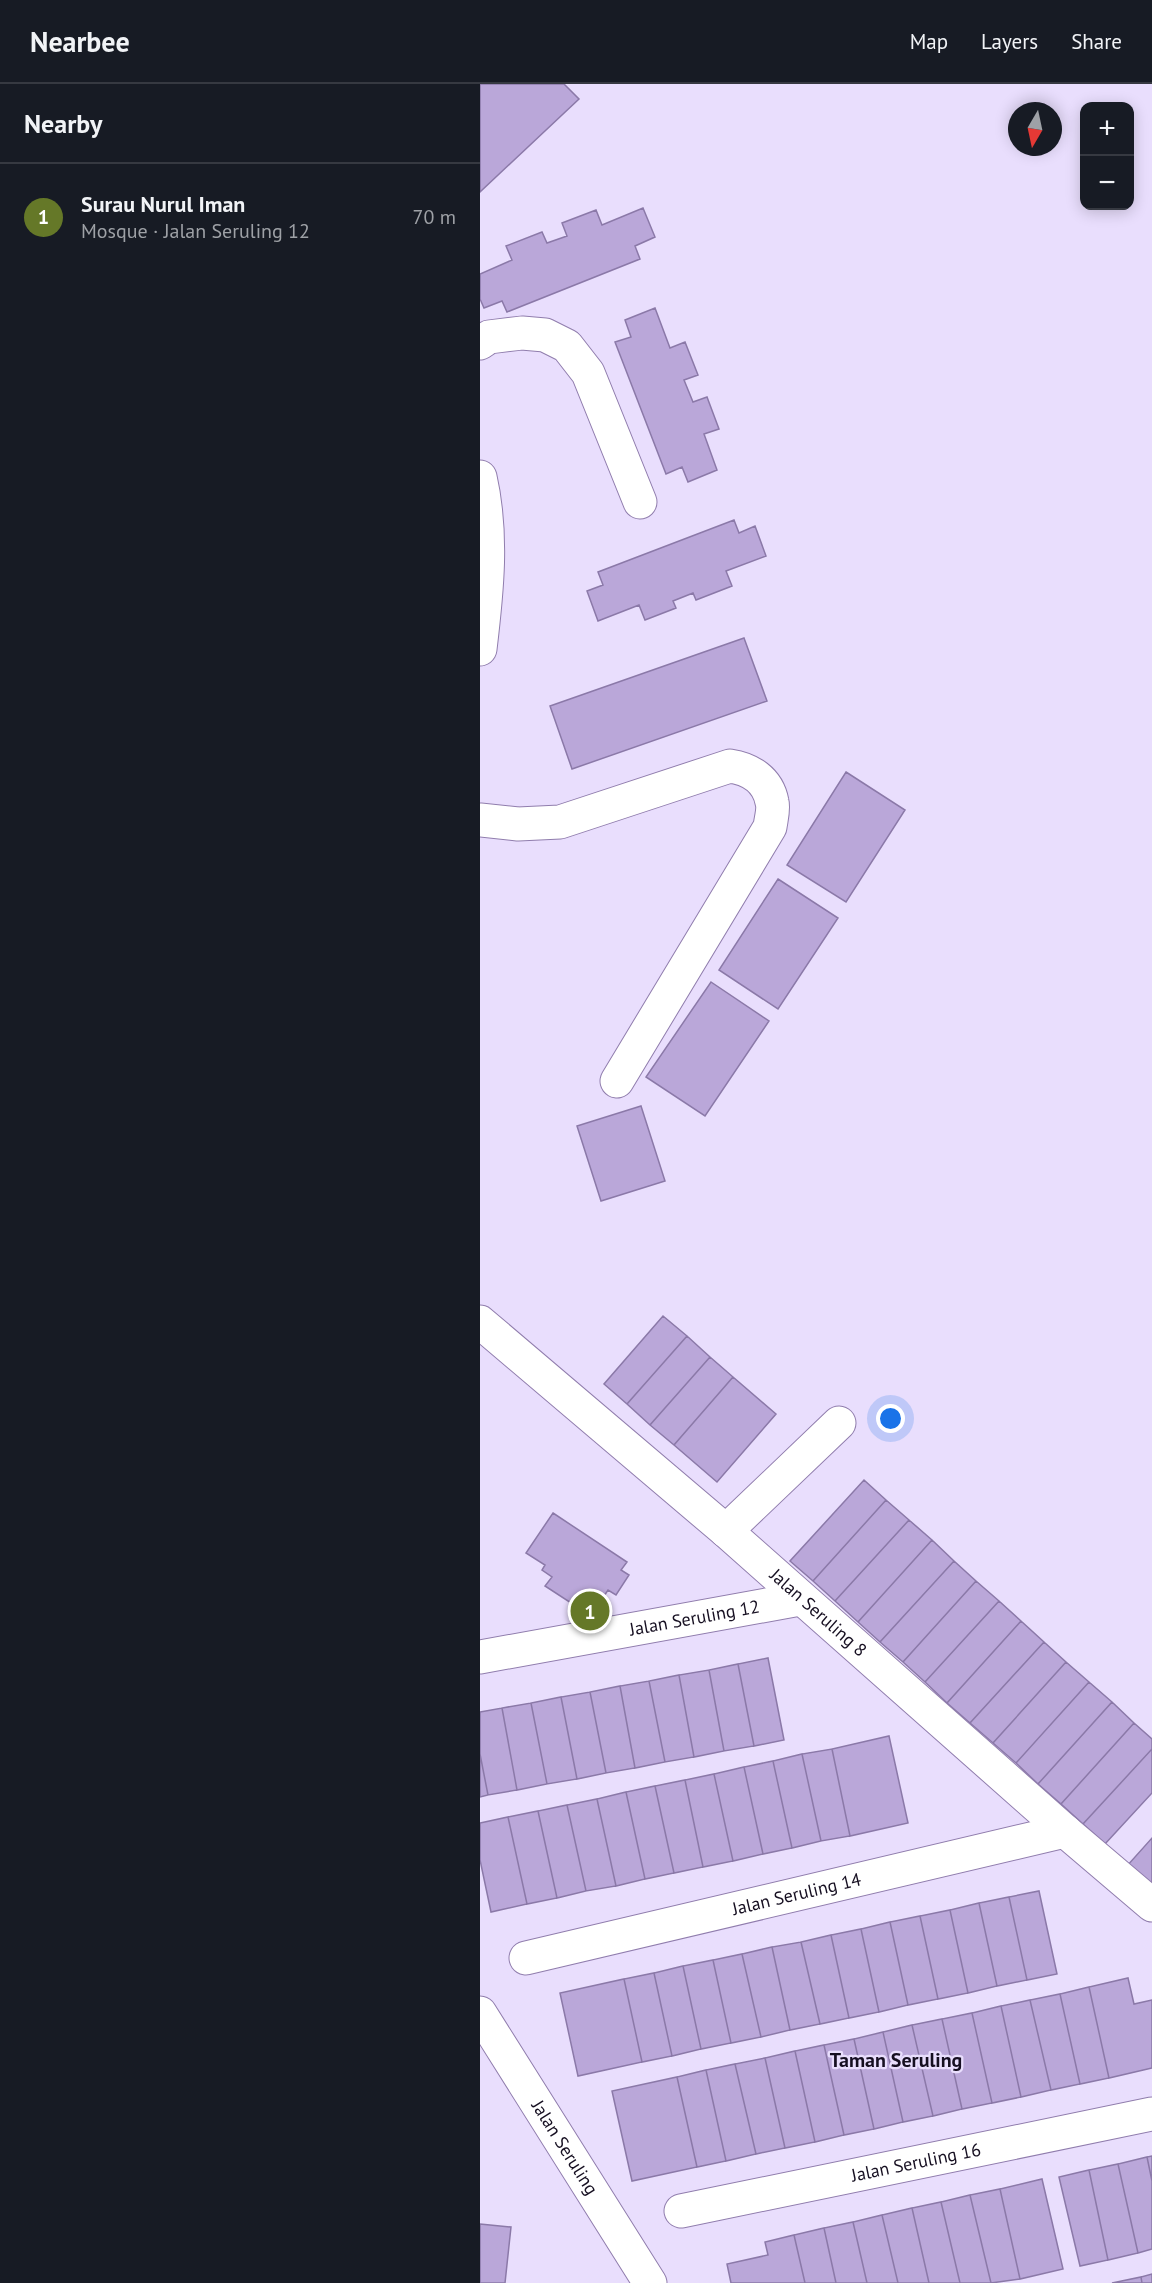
<!DOCTYPE html>
<meta charset="utf-8">
<style>
body{margin:0;font-family:"PT Sans",sans-serif;background:#20242c;color:#f1f3f6}
.controls{position:absolute;right:18px;top:18px;display:grid;overflow:hidden;border-radius:12px;box-shadow:0 3px 15px #0003}
.controls button{width:54px;height:54px;display:grid;place-items:center;padding:0;border:0;border-bottom:2px solid #363941;background:#171b24;color:#f1f3f6;font:30px sans-serif}
.compass{position:absolute;left:528px;top:18px;width:54px;height:54px;border-radius:50%;background:#171b24;box-shadow:0 3px 15px #0003;rotate:189deg}
.you{position:absolute;left:411px;top:1335px;width:21px;height:21px;margin:-15px;border:4px solid #fff;border-radius:50%;background:#1a73e8;box-shadow:0 0 0 9px #1a73e833}
.badge{display:grid;place-items:center;width:39px;height:39px;border-radius:50%;background:#657828;color:#fff;font-size:20px;font-weight:700}
.pin{position:absolute;translate:-50% -50%;border:3px solid #fff;box-shadow:0 2px 6px #0006}
.list{margin:0;padding:0;list-style:none}
h2{display:flex;justify-content:space-between;align-items:center;height:78px;margin:0;padding:0 24px;font-size:26px}
h2 small{font-size:20px;font-weight:400;color:#9ea1a6}
.list li{display:grid;grid-template-columns:39px 1fr auto;gap:18px;align-items:center;box-sizing:border-box;height:108px;padding:0 24px;border-top:2px solid #363941}
.list b{display:block;font-size:22px;white-space:nowrap}
.list p{margin:0;font-size:20px;white-space:nowrap;color:#9ea1a6}
.list em{font-size:20px;font-style:normal;color:#9ea1a6}
.map{position:relative;flex:none;width:672px;height:2199px;overflow:hidden}
header{display:flex;align-items:center;gap:36px;box-sizing:border-box;height:84px;padding:0 30px;background:#171b24;border-bottom:2px solid #363941}
header strong{font-size:28px}
nav{display:flex;gap:33px;margin-inline-start:auto;font-size:21px}
main{display:flex}
aside{flex:1;background:#171b24}
.map>svg:first-child{display:block}
.building{fill:#baa7d9;stroke:#8b79a8;stroke-width:1.5}
.lines{fill:none;stroke-linecap:round;stroke-linejoin:round}
.minor-casing{stroke:#907dad;stroke-width:35}
.minor{stroke:#fff;stroke-width:33}
.labels{text-anchor:middle;stroke-width:4.5;stroke-linejoin:round;paint-order:stroke}
.street-label{font-size:18px;fill:#160f21;stroke:#e9defd}
.neighbourhood-label{font-size:20px;font-weight:bold;fill:#160f21;stroke:#e9defd}
</style>
<header>
<strong>Nearbee</strong>
<nav><a>Map</a><a>Layers</a><a>Share</a></nav>
</header>
<main>
<aside>
<h2>Nearby<small></small></h2>
<ul class="list">
<li><span class="badge">1</span><div><b>Surau Nurul Iman</b><p>Mosque · Jalan Seruling 12</p></div><em>70 m</em></li>
</ul>
</aside>
<div class="map">
<svg width="672" height="2199" viewBox="0 0 672 2199">
<rect width="100%" height="100%" fill="#e9defd"/>
<path class="building" d="M0,0H84L99,15L0,108Z
M163,124L175,153L155,162L160,175L27,228L22,217L4,224L0,215V190L32,176L26,162L62,148L67,159L87,152L82,139L116,126L122,141Z
M175,224L190,264L205,258L218,291L204,296L213,318L227,313L239,345L224,350L237,386L208,398L202,383L186,390L135,258L151,253L145,236Z
M254,436L259,449L275,442L286,472L246,487L252,502L216,516L213,509L193,517L196,524L165,536L159,521L118,537L107,507L123,501L118,488Z
M264,554L287,617L92,685L70,622Z
M366,688L425,726L366,818L307,781Z
M298,795L358,834L298,925L239,886Z
M231,898L289,937L225,1032L166,993Z
M161,1022L185,1097L121,1117L97,1042Z
M183,1232L207,1252L147,1320L124,1300Z
M207,1252L230,1273L170,1341L147,1320Z
M230,1273L253,1293L194,1361L170,1341Z
M253,1293L296,1330L237,1398L194,1361Z
M384,1396L406,1416L333,1497L310,1477Z
M406,1416L429,1436L355,1517L333,1497Z
M73,1429L147,1478L141,1486L149,1491L136,1511L128,1506L111,1532L65,1502L72,1493L62,1486L65,1481L46,1469Z
M429,1436L452,1456L378,1538L355,1517Z
M452,1456L474,1477L400,1558L378,1538Z
M474,1477L496,1497L423,1578L400,1558Z
M496,1497L519,1517L445,1598L423,1578Z
M519,1517L541,1537L467,1619L445,1598Z
M541,1537L564,1558L490,1639L467,1619Z
M564,1558L586,1578L513,1659L490,1639Z
M288,1574L304,1656L274,1662L258,1580Z
M586,1578L609,1598L536,1679L513,1659Z
M258,1580L274,1662L244,1667L229,1586Z
M229,1586L244,1667L214,1673L199,1591Z
M199,1591L214,1673L185,1678L169,1597Z
M169,1597L185,1678L155,1684L140,1602Z
M609,1598L632,1618L558,1700L536,1679Z
M140,1602L155,1684L126,1689L110,1608Z
M110,1608L126,1689L97,1695L81,1613Z
M81,1613L97,1695L67,1700L51,1619Z
M632,1618L654,1639L581,1720L558,1700Z
M51,1619L67,1700L37,1706L22,1624Z
M22,1624L37,1706L8,1711L0,1670V1628Z
M654,1639L672,1655V1665L603,1740L581,1720Z
M409,1652L428,1739L370,1752L352,1665Z
M352,1665L370,1752L341,1757L322,1670Z
M672,1665V1709L625,1760L603,1740Z
M0,1670L8,1711L0,1713Z
M322,1670L341,1757L312,1764L293,1677Z
M293,1677L312,1764L283,1770L264,1683Z
M264,1683L283,1770L253,1777L234,1690Z
M234,1690L253,1777L223,1783L205,1696Z
M205,1696L223,1783L194,1789L175,1702Z
M175,1702L194,1789L165,1795L146,1708Z
M146,1708L165,1795L136,1802L117,1715Z
M117,1715L136,1802L106,1807L87,1721Z
M87,1721L106,1807L77,1814L58,1727Z
M58,1727L77,1814L47,1820L28,1733Z
M28,1733L47,1820L11,1828L0,1776V1739Z
M672,1754V1801L646,1783Z
M559,1807L577,1890L547,1896L529,1813Z
M529,1813L547,1896L517,1902L499,1819Z
M499,1819L517,1902L488,1909L470,1826Z
M470,1826L488,1909L458,1915L440,1832Z
M440,1832L458,1915L428,1921L410,1838Z
M410,1838L428,1921L399,1928L381,1845Z
M381,1845L399,1928L369,1934L351,1851Z
M351,1851L369,1934L340,1940L321,1858Z
M321,1858L340,1940L310,1946L292,1863Z
M292,1863L310,1946L281,1953L262,1870Z
M262,1870L281,1953L251,1959L233,1876Z
M233,1876L251,1959L221,1965L203,1882Z
M203,1882L221,1965L192,1972L174,1889Z
M174,1889L192,1972L162,1978L144,1895Z
M648,1894L654,1920L672,1916V1984L629,1994L609,1903Z
M144,1895L162,1978L98,1992L80,1909Z
M609,1903L629,1994L600,2000L580,1910Z
M580,1910L600,2000L571,2006L550,1916Z
M550,1916L571,2006L541,2013L521,1922Z
M521,1922L541,2013L512,2019L492,1929Z
M492,1929L512,2019L482,2025L462,1935Z
M462,1935L482,2025L453,2032L432,1941Z
M432,1941L453,2032L423,2038L403,1948Z
M403,1948L423,2038L394,2045L374,1955Z
M374,1955L394,2045L364,2051L344,1961Z
M344,1961L364,2051L335,2058L315,1967Z
M315,1967L335,2058L305,2064L285,1974Z
M285,1974L305,2064L276,2070L255,1980Z
M255,1980L276,2070L246,2077L226,1986Z
M226,1986L246,2077L217,2083L197,1993Z
M197,1993L217,2083L152,2097L132,2007Z
M672,2072V2097L667,2073Z
M667,2073L672,2097V2165L658,2169L638,2080Z
M638,2080L658,2169L628,2176L609,2086Z
M609,2086L628,2176L600,2182L579,2093Z
M562,2095L583,2185L540,2195L520,2105Z
M520,2105L540,2195L511,2199L490,2111Z
M490,2111L511,2199H480L461,2118Z
M461,2118L480,2199H449L432,2124Z
M432,2124L449,2199H418L402,2131Z
M402,2131L418,2199H387L373,2138Z
M373,2138L387,2199H356L344,2144Z
M0,2140L31,2143L25,2199H0Z
M344,2144L356,2199H325L314,2151Z
M314,2151L325,2199H251L247,2180L288,2171L285,2158Z
M672,2190V2199H662L661,2193Z
M661,2193L662,2199H632Z"/>
<g class="lines">
<g class="minor-casing">
<g id="minor">
<path d="M0,259L9,253L42,249L65,251L87,262L108,289L160,418"/>
<path d="M0,393C13,450 7,507 0,565"/>
<path d="M0,736L38,740L80,738L250,682C270,685 288,696 292,718C294,725 291,735 290,743L137,997"/>
<path id="s1" d="M0,1238L246,1447L585,1747L672,1821"/>
<path d="M246,1447L359,1339"/>
<path id="s2" d="M0,1573L320,1515"/>
<path id="s3" d="M46,1874L585,1747"/>
<path id="s4" d="M0,1929L170,2199"/>
<path id="s5" d="M201,2127L672,2030"/>
</g>
</g>
<use href="#minor" class="minor"/>
</g>
<g class="labels">
<g class="street-label">
<text dy="6" stroke="none"><textPath href="#s1" startOffset="446">Jalan Seruling 8</textPath></text>
<text dy="6" stroke="none"><textPath href="#s2" startOffset="218">Jalan Seruling 12</textPath></text>
<text dy="6" stroke="none"><textPath href="#s3" startOffset="278">Jalan Seruling 14</textPath></text>
<text dy="6" stroke="none"><textPath href="#s4" startOffset="159">Jalan Seruling</textPath></text>
<text dy="6" stroke="none"><textPath href="#s5" startOffset="240">Jalan Seruling 16</textPath></text>
</g>
<g class="neighbourhood-label">
<text x="416" y="1983">Taman Seruling</text>
</g>
</g>
</svg>
<div class="controls">
<button>+</button>
<button>−</button>
</div>
<svg class="compass" viewBox="-18 -18 36 36"><path d="M0-13l5 13h-10z" fill="#e53935"/><path d="M0 13l5-13h-10z" fill="#9ea1a6"/></svg>
<div class="you"></div>
<div class="pin badge" style="left:110px;top:1527px">1</div>
</div>
</main>
